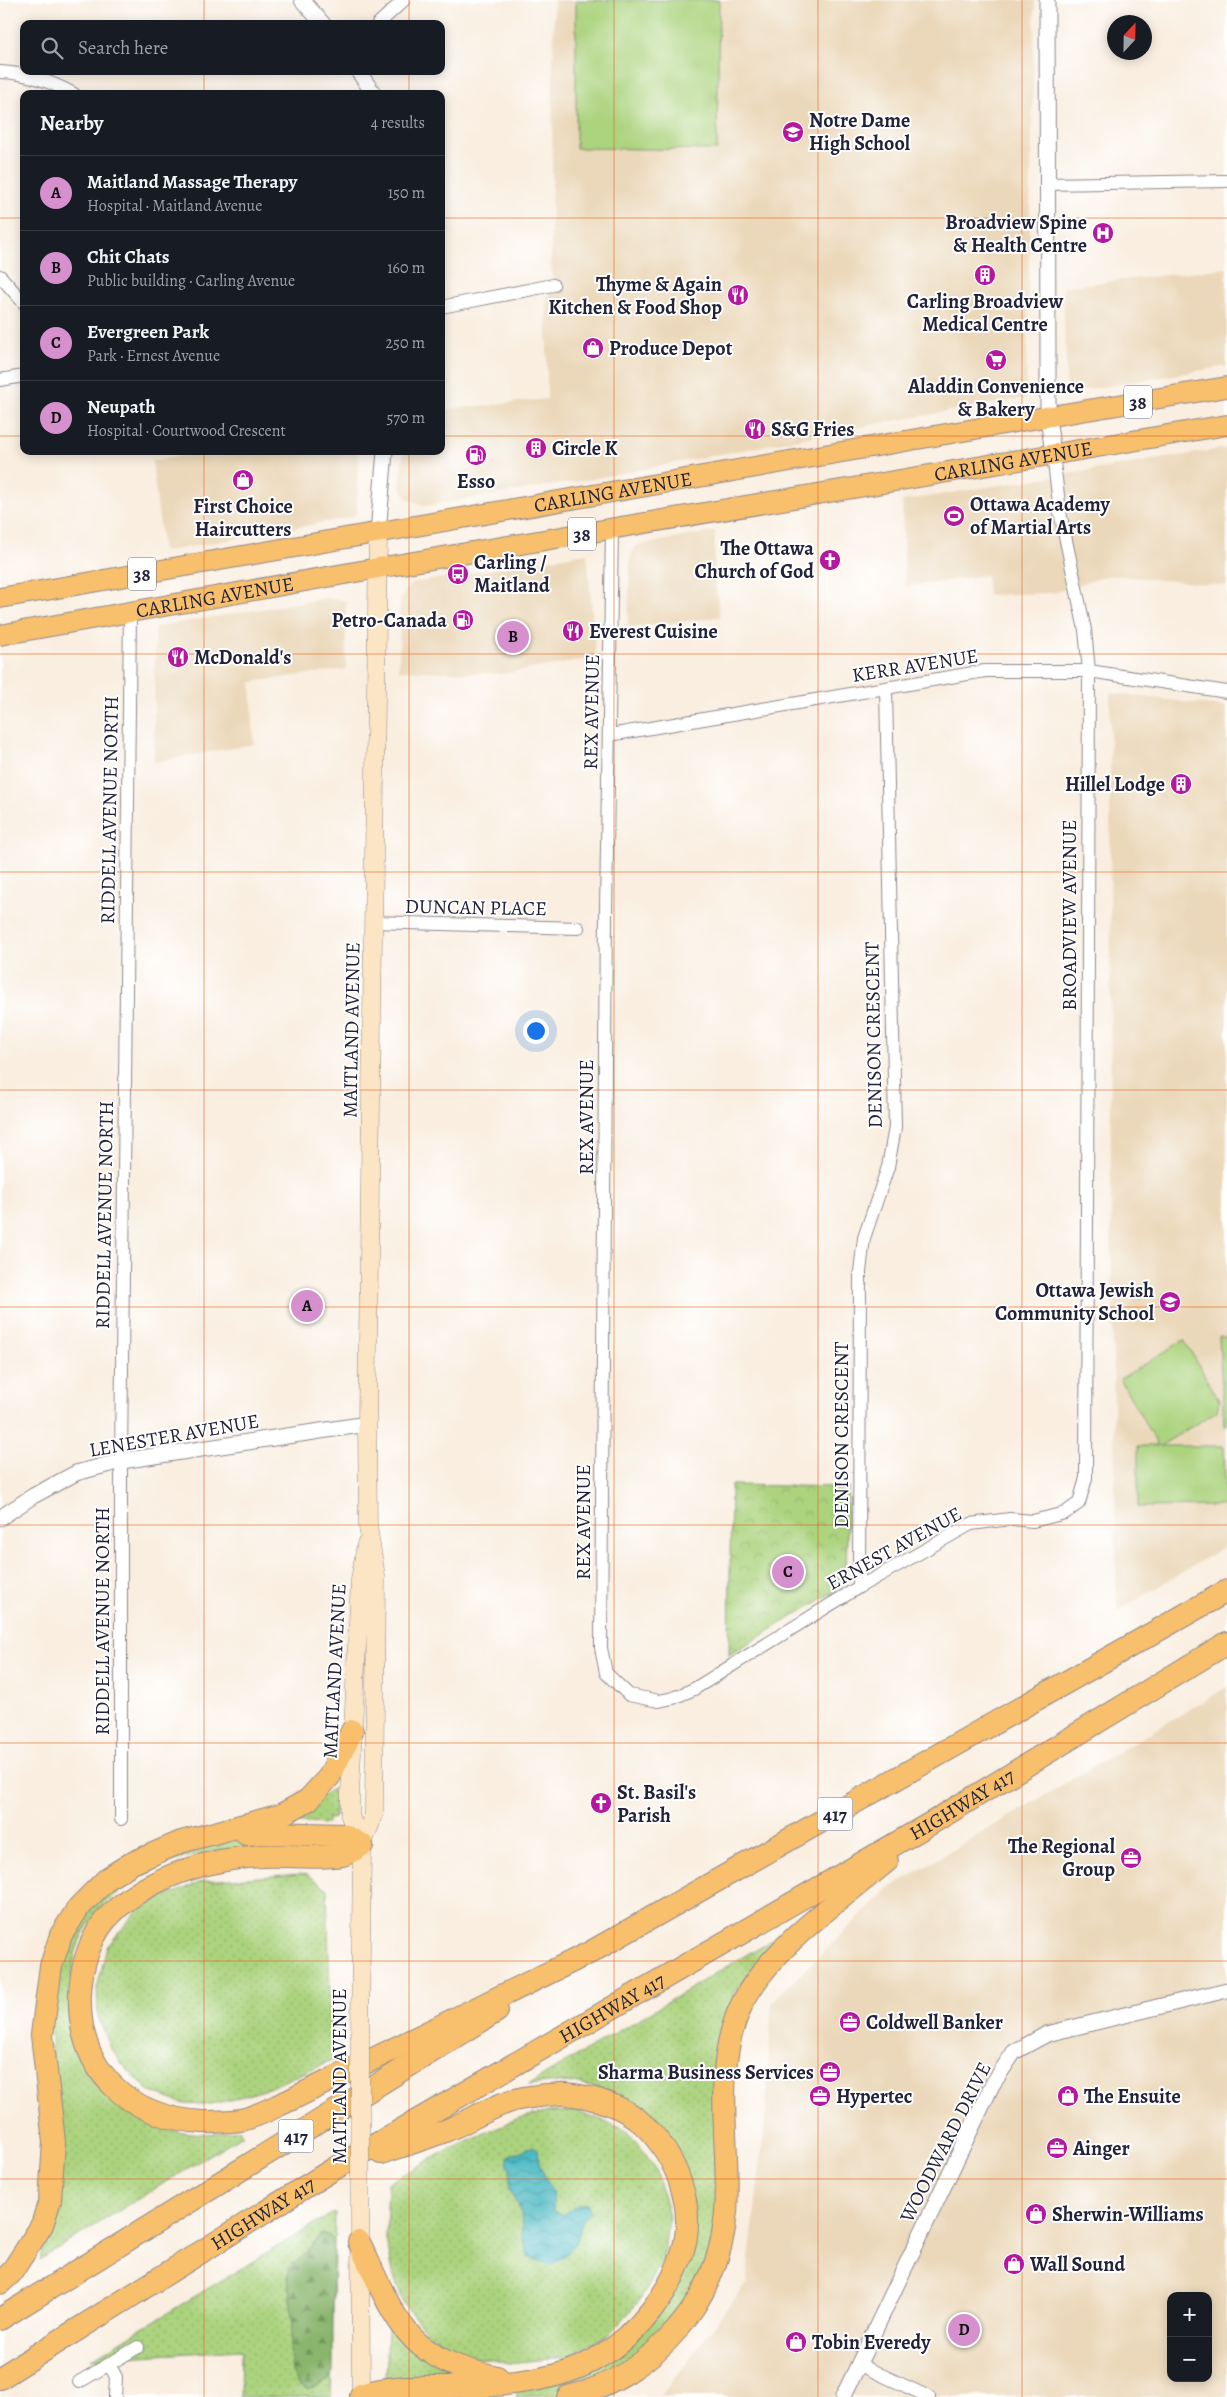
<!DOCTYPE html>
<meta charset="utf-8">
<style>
body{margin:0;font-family:Alegreya,serif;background:#20242c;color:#f1f3f6}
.controls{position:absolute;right:15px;bottom:15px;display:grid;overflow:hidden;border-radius:10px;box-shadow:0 2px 12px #0003}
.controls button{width:45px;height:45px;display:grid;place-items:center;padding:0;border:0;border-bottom:1px solid #363941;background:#171b24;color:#f1f3f6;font:25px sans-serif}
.compass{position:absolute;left:1107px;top:15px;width:45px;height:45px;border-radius:50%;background:#171b24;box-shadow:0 2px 12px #0003;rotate:22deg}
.you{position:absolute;left:535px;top:1030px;width:18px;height:18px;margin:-12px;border:4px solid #fff;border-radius:50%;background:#1a73e8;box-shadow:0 0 0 8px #1a73e833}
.badge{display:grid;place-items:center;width:32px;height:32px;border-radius:50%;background:#d690ce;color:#111;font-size:16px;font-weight:700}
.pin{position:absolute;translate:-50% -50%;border:2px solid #fff;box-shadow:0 1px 5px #0006}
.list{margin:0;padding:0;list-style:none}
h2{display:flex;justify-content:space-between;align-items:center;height:65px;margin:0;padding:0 20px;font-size:21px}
h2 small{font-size:16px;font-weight:400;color:#9ea1a6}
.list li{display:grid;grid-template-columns:32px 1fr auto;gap:15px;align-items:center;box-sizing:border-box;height:75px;padding:0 20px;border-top:1px solid #363941}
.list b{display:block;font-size:19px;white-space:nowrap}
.list p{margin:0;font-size:16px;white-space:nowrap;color:#9ea1a6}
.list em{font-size:16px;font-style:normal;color:#9ea1a6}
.icon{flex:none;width:28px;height:28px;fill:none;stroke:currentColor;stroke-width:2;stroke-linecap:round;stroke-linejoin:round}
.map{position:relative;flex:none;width:1227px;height:2397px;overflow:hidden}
.search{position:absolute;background:#171b24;box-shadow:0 2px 12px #0003;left:20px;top:20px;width:425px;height:55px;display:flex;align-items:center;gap:12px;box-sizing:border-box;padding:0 18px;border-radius:10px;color:#9ea1a6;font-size:19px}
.panel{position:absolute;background:#171b24;box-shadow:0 2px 12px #0003;left:20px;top:90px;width:425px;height:365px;border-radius:10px}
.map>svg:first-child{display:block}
.built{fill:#ebd8ba;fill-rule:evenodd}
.grass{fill:url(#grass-dots);stroke:#677a5c}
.forest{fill:url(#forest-firs);stroke:#566c54}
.park{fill:url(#park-crowns);stroke:#677a5c}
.pitch{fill:#acd37e;stroke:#677a5c}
.water{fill:url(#water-waves);stroke:#366e7f}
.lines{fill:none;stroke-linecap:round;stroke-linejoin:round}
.minor-casing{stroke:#8e888e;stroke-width:14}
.tertiary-casing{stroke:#8e888e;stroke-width:17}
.secondary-casing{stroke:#8e888e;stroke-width:19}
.primary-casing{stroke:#8e888e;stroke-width:22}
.motorway-casing{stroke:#8e888e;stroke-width:24}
.minor{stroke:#fff;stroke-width:12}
.tertiary{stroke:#fff;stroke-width:15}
.secondary{stroke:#fce5c4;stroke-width:18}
.primary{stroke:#f8bf6c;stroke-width:20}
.motorway{stroke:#f8bf6c;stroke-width:22}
.secondary-bridge-casing{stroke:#8e888e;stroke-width:19;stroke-linecap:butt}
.secondary-bridge{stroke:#fce5c4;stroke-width:18}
.grid{fill:none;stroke:#e8590c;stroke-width:1;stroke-opacity:0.55}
.labels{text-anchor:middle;stroke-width:4;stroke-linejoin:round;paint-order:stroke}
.shield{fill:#fff;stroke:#646476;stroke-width:1}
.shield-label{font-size:19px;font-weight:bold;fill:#22223b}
.poi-label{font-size:20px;font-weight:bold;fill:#22223b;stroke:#fff;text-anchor:start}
.street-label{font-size:20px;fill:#22223b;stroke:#fff}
</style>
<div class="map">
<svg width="1227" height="2397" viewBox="0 0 1227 2397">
<defs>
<pattern id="grass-dots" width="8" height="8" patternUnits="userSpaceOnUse" patternTransform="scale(1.25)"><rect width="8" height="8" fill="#acd37e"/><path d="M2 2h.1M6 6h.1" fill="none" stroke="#94b56e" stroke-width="1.8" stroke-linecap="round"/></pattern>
<pattern id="forest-firs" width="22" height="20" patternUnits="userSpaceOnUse" patternTransform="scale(1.25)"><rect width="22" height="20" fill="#89b56d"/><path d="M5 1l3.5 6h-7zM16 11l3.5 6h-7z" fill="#70935b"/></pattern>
<pattern id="park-crowns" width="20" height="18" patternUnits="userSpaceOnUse" patternTransform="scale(1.25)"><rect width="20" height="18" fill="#acd37e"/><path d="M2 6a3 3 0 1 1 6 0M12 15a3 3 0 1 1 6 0" fill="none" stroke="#94b56e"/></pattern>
<pattern id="water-waves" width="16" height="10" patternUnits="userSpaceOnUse" patternTransform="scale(1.25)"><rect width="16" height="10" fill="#4bb9c3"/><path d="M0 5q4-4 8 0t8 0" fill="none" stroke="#3e96a0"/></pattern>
</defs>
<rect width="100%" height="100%" fill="#fff"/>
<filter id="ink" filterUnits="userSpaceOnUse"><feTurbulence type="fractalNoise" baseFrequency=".02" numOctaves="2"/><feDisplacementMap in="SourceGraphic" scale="10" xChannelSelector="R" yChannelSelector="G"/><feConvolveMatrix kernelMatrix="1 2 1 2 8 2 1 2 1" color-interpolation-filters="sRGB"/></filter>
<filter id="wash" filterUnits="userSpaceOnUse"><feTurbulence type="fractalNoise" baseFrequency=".0096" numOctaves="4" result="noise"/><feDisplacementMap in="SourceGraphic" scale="20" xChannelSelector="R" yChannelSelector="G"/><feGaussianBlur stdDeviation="1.12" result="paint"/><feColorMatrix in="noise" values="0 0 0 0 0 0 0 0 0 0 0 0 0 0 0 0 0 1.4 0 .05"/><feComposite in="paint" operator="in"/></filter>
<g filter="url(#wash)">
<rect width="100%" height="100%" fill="#f9eee0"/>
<path class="built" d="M554,0H1035L1026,398L886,422L592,479L425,506L408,499L400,487L404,451H441V410L547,399V299L553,285L551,261Z
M1227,268V366L1067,393L1063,287Z
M1227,448V586L1110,575L1053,593L988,595L986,575L905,587L902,501Z
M209,451H358L357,511L353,517L163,552L152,461Z
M715,531L714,576L720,617L628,628L630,558L635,546Z
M587,553L596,658L502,674L399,670L400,602L407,588L413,583Z
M327,598L346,601V669L251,682L254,744L154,762L155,627Z
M1110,693L1227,707V1545L1117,1612L1111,1222Z
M1227,1687V2397H660L746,2284L765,2124L772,2002L889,1888ZM1171,2296H1208V2378H1171Z"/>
<path class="grass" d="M334,1788L335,1816L334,1818L328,1819L327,1824L285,1822Z
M255,1839L309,1841V1846C268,1849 223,1847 184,1858C141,1871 92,1903 77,1948C70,1967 73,1987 75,2008C76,2021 76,2036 79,2049C96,2115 178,2146 239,2129L242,2135L39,2260L58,2208L50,2012L69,1933L121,1877L209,1842Z
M301,1874L308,1875L327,1889L332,2060L264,2090L231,2100L205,2105L184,2104L151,2092L128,2071L111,2049L98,2016L97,1988L107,1947L141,1906L204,1881Z
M773,1939L777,1941L735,1991L726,2017L717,2219L706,2262L689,2298L650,2345L581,2387L553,2396L517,2397V2390L637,2338L694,2223L638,2107L611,2091L574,2083L558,2082L528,2085Z
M575,2111L624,2129L642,2149L657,2172L669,2216L663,2259L640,2300L609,2335L566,2357L509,2363L472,2356L429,2335L405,2306L394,2277L386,2238L388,2183L453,2147L519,2118L547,2112Z
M335,2212L331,2397H240L241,2350L91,2359Z
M392,2326L457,2375V2379L386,2380L388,2329Z"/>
<path class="forest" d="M320,2235H328L333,2240V2372L329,2379L309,2390L299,2384L292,2373L290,2354L292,2320L288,2276L290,2267L309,2250Z"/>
<path class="park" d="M731,1485L848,1487L846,1577L842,1587L729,1655Z"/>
<path class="pitch" d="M576,0H719L717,150L576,148Z
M1219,1337H1227V1425H1224Z
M1184,1340L1219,1400L1217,1411L1160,1446H1224L1225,1506L1138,1507V1446H1158L1120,1379Z"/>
<path class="water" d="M534,2146L538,2150L539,2163L552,2192L554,2211L563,2215L578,2204H588L590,2213C578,2219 582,2234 575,2244C569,2253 560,2259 551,2265L528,2257L522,2236L521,2213L510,2190V2168L507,2163L509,2156Z"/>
</g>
<g filter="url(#ink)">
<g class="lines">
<g class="minor-casing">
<path id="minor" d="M378,24L404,0
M0,72C27,73 50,81 74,94
M1046,184L1227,181
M0,276L24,303
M441,307L553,285
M0,380L24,376
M612,530L606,910L601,1648L606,1673L629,1695L659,1701L673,1698L694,1689L859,1587L971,1524L1010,1519L1033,1521L1065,1513L1079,1503L1086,1478L1089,671L1085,630L1060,512L1053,454
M610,735L985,671H1089L1227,692
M373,922L578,928
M859,1587L860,1272L864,1238L888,1167L895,1127L886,688
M121,1819V1461L130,612
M109,2364L116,2377L115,2397
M858,2364L929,2397
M79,2382L138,2347"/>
</g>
<g class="tertiary-casing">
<path id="tertiary" d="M302,0L323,24
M1047,0L1048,369V417L1053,454
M358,71L374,94
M378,533L385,451
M0,1518L33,1496L76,1473L121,1461L367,1424
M843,2397L992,2085L1014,2052L1047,2034L1227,1990"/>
</g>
<g class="secondary-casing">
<path id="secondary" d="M362,1845L350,1816V1794L360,1580L366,1544
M360,2036L362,1845L374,1815L376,1576L368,1527L367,1424L378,533
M360,2207L361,2397"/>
</g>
<g class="primary-casing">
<g id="primary">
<path id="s1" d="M0,598L1021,421L1227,387"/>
<path id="s2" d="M0,635L378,568L1227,425"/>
</g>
</g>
<g class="motorway-casing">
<g id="motorway">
<path d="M246,1834L267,1833L344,1835L362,1845"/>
<path d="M362,1845C356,1848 349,1854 342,1855C317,1859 289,1855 263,1856C211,1858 151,1876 113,1912C91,1932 81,1965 80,1994C77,2071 129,2118 203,2122C216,2122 232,2122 245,2119C260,2115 276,2106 290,2100L591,1952L1227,1591"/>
<path d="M359,2242C396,2319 404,2359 497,2377"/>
<path d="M0,2283L11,2273L42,2225L50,2200L54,2142L42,2035L51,1966L61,1935L79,1907L108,1878L132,1863L181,1842L281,1815L308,1800L329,1777L352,1731"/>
<path d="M0,2319L497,2011"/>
<path id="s3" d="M0,2378L332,2170L933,1822L1227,1643"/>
<path d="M361,2395C391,2385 417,2387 448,2387C498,2386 558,2383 601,2356C637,2335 672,2291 683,2250C696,2206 676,2156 644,2125C625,2106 593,2097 567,2094C561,2093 554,2095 547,2095C538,2096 528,2097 519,2099C497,2103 468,2122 445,2131C424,2139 402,2146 381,2153"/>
<path d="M568,2397C654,2376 719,2301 726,2212C731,2143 711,2071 741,2006C767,1950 840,1900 887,1861"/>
</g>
</g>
<use href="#minor" class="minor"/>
<use href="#tertiary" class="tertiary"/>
<use href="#secondary" class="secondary"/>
<use href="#primary" class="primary"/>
<use href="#motorway" class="motorway"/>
<g class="secondary-bridge-casing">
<path id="secondary-bridge" d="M360,2207V2036"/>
</g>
<use href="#secondary-bridge" class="secondary-bridge"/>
</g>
</g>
<path class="grid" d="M204,0V24M409,0V24M614,0V2397M818,0V2397M1022,0V2397M204,71V94M409,71V94M0,218H24M441,218H1227M0,436H24M441,436H1227M204,451V2397M409,451V2397M0,654H1227M0,872H1227M0,1090H1227M0,1307H1227M0,1525H1227M0,1743H1227M0,1961H1227M0,2179H1227"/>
<defs>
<g id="school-disc" transform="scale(1.125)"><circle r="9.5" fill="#b5179e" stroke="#fff"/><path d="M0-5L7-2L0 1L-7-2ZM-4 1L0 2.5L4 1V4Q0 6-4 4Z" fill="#fff"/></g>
<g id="hospital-disc" transform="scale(1.125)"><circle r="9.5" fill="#b5179e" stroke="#fff"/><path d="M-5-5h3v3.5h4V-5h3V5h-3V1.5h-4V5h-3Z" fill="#fff"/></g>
<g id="building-disc" transform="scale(1.125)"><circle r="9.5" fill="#b5179e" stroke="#fff"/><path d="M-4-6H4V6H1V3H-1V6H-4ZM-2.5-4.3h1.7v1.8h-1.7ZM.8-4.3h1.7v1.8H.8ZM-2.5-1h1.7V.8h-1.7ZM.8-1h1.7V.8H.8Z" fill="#fff"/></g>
<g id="restaurant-disc" transform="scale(1.125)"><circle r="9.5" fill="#b5179e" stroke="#fff"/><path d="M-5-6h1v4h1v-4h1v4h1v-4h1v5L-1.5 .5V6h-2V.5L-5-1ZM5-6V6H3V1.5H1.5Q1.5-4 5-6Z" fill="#fff"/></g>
<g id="shop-disc" transform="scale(1.125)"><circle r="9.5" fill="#b5179e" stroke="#fff"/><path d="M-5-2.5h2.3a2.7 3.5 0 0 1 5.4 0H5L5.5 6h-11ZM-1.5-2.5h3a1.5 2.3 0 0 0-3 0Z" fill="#fff"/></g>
<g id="supermarket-disc" transform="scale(1.125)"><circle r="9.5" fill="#b5179e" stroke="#fff"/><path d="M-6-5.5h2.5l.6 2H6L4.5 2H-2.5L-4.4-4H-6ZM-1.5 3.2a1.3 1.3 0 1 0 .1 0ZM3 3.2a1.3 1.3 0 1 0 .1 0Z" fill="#fff"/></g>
<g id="fuel-disc" transform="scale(1.125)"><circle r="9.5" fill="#b5179e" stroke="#fff"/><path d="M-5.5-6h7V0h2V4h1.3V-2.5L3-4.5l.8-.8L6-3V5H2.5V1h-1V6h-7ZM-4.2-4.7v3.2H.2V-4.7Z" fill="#fff"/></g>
<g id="stadium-disc" transform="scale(1.125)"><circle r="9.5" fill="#b5179e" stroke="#fff"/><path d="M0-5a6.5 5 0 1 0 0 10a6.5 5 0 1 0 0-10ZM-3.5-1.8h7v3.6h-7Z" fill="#fff"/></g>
<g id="church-disc" transform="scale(1.125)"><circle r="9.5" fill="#b5179e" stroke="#fff"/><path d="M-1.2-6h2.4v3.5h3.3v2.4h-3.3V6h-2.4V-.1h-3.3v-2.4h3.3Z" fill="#fff"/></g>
<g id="bus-disc" transform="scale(1.125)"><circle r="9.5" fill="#b5179e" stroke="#fff"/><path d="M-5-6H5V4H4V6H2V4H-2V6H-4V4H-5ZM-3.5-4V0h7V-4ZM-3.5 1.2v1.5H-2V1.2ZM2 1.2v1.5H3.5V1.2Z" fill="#fff"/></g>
<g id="office-disc" transform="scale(1.125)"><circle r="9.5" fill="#b5179e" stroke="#fff"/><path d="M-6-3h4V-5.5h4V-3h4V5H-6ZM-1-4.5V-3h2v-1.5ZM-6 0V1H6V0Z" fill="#fff"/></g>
</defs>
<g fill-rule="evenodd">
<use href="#school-disc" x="793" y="132"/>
<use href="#hospital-disc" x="1103" y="233"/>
<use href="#building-disc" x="985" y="275"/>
<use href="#restaurant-disc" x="738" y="295"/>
<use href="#shop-disc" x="593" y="348"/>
<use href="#supermarket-disc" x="996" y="360"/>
<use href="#restaurant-disc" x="755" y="429"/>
<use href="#building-disc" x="536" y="448"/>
<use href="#fuel-disc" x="476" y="455"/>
<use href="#shop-disc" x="243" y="480"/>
<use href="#stadium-disc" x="954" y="516"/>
<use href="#church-disc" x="830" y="560"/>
<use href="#bus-disc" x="458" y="574"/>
<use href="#fuel-disc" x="463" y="620"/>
<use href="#restaurant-disc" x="573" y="631"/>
<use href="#restaurant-disc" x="178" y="657"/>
<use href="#building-disc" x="1181" y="784"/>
<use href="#school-disc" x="1170" y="1302"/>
<use href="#church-disc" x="601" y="1803"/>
<use href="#office-disc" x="1131" y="1858"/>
<use href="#office-disc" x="850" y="2022"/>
<use href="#office-disc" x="830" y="2072"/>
<use href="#office-disc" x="820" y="2096"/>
<use href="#shop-disc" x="1068" y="2096"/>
<use href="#office-disc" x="1057" y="2148"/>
<use href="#shop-disc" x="1036" y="2214"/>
<use href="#shop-disc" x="1014" y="2264"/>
<use href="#shop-disc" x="796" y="2342"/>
</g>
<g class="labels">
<g class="shield">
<rect x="1124" y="385.5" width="28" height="33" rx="4"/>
<rect x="568" y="517.5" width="28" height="33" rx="4"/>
<rect x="128" y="557.5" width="28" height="33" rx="4"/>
<rect x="817.5" y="1797.5" width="35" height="33" rx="4"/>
<rect x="278.5" y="2119.5" width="35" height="33" rx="4"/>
</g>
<g class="shield-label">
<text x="1138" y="409">38</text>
<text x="582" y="541">38</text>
<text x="142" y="581">38</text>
<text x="835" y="1821">417</text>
<text x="296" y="2143">417</text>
</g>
<g class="poi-label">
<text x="809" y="127">Notre Dame<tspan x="809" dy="23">High School</tspan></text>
<text x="1087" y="229" text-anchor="end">Broadview Spine<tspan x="1087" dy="23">&amp; Health Centre</tspan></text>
<text x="722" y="291" text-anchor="end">Thyme &amp; Again<tspan x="722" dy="23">Kitchen &amp; Food Shop</tspan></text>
<text x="985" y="308" text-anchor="middle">Carling Broadview<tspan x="985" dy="23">Medical Centre</tspan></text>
<text x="609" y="355">Produce Depot</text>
<text x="996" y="393" text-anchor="middle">Aladdin Convenience<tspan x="996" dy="23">&amp; Bakery</tspan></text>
<text x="771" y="436">S&amp;G Fries</text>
<text x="552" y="455">Circle K</text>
<text x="476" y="488" text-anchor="middle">Esso</text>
<text x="970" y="511">Ottawa Academy<tspan x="970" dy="23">of Martial Arts</tspan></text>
<text x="243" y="513" text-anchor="middle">First Choice<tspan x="243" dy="23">Haircutters</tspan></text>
<text x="814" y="555" text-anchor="end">The Ottawa<tspan x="814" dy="23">Church of God</tspan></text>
<text x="474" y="569">Carling /<tspan x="474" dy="23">Maitland</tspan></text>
<text x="447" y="627" text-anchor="end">Petro-Canada</text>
<text x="589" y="638">Everest Cuisine</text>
<text x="194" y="664">McDonald's</text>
<text x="1165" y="791" text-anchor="end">Hillel Lodge</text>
<text x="1154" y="1297" text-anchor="end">Ottawa Jewish<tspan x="1154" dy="23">Community School</tspan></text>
<text x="617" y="1799">St. Basil's<tspan x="617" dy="23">Parish</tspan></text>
<text x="1115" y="1853" text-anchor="end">The Regional<tspan x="1115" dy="23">Group</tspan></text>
<text x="866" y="2029">Coldwell Banker</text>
<text x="814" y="2079" text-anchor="end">Sharma Business Services</text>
<text x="836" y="2103">Hypertec</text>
<text x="1084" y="2103">The Ensuite</text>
<text x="1073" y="2155">Ainger</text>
<text x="1052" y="2221">Sherwin-Williams</text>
<text x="1030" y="2271">Wall Sound</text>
<text x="812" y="2349">Tobin Everedy</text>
</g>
<g class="street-label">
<text dy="7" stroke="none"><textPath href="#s2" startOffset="1028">CARLING AVENUE</textPath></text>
<text dy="7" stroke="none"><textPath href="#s1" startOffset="622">CARLING AVENUE</textPath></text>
<text dy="7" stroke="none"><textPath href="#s2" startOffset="218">CARLING AVENUE</textPath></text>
<text transform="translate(915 665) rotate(-9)" y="7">KERR AVENUE</text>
<text transform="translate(591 712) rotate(-89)" y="7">REX AVENUE</text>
<text transform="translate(109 810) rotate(-89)" y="7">RIDDELL AVENUE NORTH</text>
<text transform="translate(476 907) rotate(1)" y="7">DUNCAN PLACE</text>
<text transform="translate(1069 915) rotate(-90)" y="7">BROADVIEW AVENUE</text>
<text transform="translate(351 1030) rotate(-89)" y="7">MAITLAND AVENUE</text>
<text transform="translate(873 1035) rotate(-91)" y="7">DENISON CRESCENT</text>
<text transform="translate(586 1117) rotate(-90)" y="7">REX AVENUE</text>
<text transform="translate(104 1215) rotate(-89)" y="7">RIDDELL AVENUE NORTH</text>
<text transform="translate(174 1435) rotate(-10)" y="7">LENESTER AVENUE</text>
<text transform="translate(841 1435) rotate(-90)" y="7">DENISON CRESCENT</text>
<text transform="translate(583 1522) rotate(-90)" y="7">REX AVENUE</text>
<text transform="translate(894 1548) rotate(-29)" y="7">ERNEST AVENUE</text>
<text transform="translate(102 1621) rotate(-90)" y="7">RIDDELL AVENUE NORTH</text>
<text transform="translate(334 1671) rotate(-87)" y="7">MAITLAND AVENUE</text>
<text dy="7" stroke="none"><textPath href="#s3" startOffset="1120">HIGHWAY 417</textPath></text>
<text dy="7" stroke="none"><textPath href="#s3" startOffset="715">HIGHWAY 417</textPath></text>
<text transform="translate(339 2076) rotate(-90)" y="7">MAITLAND AVENUE</text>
<text transform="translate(945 2142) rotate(-63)" y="7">WOODWARD DRIVE</text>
<text dy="7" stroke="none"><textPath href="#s3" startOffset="310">HIGHWAY 417</textPath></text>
</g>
</g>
</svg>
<div class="controls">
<button>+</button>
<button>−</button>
</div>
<svg class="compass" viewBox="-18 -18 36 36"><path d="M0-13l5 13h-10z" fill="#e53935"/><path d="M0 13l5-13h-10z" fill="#9ea1a6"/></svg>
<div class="you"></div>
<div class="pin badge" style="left:307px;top:1306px">A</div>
<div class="pin badge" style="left:513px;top:637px">B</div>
<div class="pin badge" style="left:788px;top:1572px">C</div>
<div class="pin badge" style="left:964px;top:2330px">D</div>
<div class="search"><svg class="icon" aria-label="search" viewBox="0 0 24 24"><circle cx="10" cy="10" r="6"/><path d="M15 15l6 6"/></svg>Search here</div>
<section class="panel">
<h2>Nearby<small>4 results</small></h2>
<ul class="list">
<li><span class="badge">A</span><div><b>Maitland Massage Therapy</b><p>Hospital · Maitland Avenue</p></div><em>150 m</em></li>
<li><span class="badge">B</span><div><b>Chit Chats</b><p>Public building · Carling Avenue</p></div><em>160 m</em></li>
<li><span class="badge">C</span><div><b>Evergreen Park</b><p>Park · Ernest Avenue</p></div><em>250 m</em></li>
<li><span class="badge">D</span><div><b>Neupath</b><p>Hospital · Courtwood Crescent</p></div><em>570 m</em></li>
</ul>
</section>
</div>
